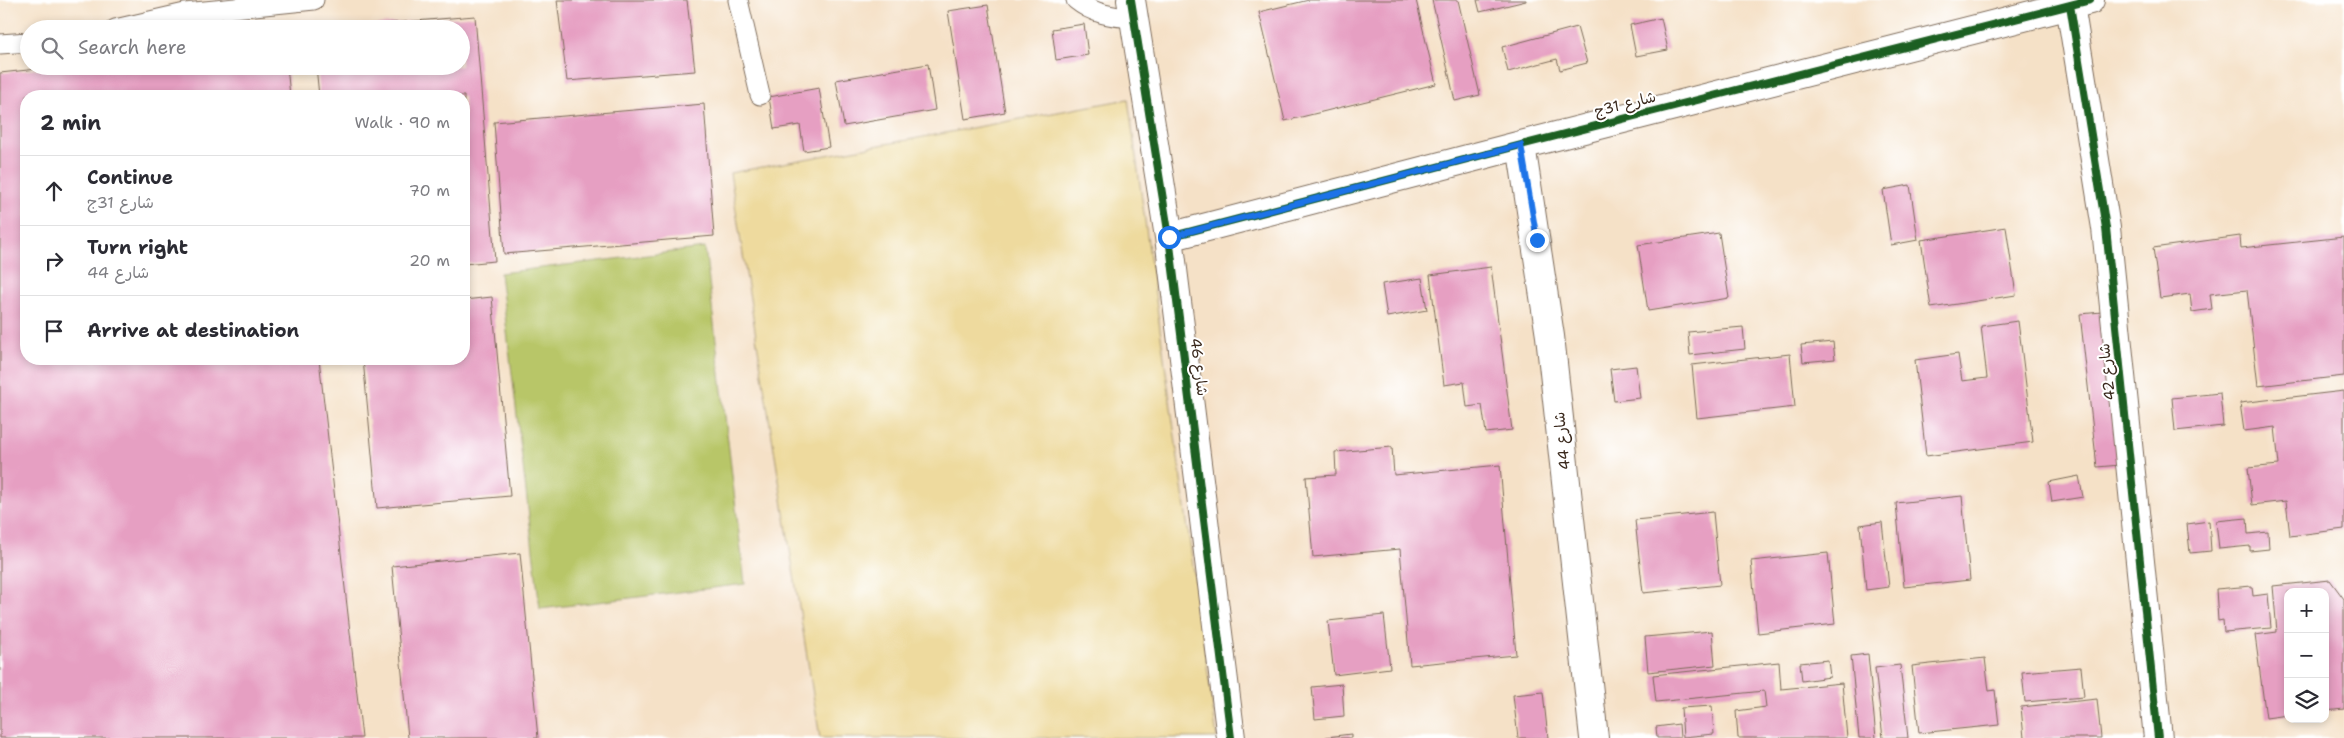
<!DOCTYPE html>
<meta charset="utf-8">
<style>
body{margin:0;font-family:"Shantell Sans","Playpen Sans Arabic",sans-serif;background:#f2f2f3;color:#2b2b33}
.controls{position:absolute;right:15px;bottom:15px;display:grid;overflow:hidden;border-radius:10px;box-shadow:0 2px 8px #0003}
.controls button{width:45px;height:45px;display:grid;place-items:center;padding:0;border:0;border-bottom:1px solid #e1e1e2;background:#fff;color:#2b2b33;font:25px sans-serif}
.stop{position:absolute;width:15px;height:15px;margin:-11px;border:4px solid #1a73e8;border-radius:50%;background:#fff}
.stop.end{background:#1a73e8;border-color:#fff;box-shadow:0 1px 5px #0008}
.list{margin:0;padding:0;list-style:none}
h2{display:flex;justify-content:space-between;align-items:center;height:65px;margin:0;padding:0 20px;font-size:21px}
h2 small{font-size:16px;font-weight:400;color:#7c7c81}
.list li{display:grid;grid-template-columns:32px 1fr auto;gap:15px;align-items:center;box-sizing:border-box;height:70px;padding:0 20px;border-top:1px solid #e1e1e2}
.list b{display:block;font-size:19px;white-space:nowrap}
.list p{margin:0;font-size:16px;white-space:nowrap;color:#7c7c81}
.list em{font-size:16px;font-style:normal;color:#7c7c81}
.icon{flex:none;width:28px;height:28px;fill:none;stroke:currentColor;stroke-width:2;stroke-linecap:round;stroke-linejoin:round}
.map{position:relative;flex:none;width:2344px;height:738px;overflow:hidden}
.search{position:absolute;background:#fff;box-shadow:0 2px 8px #0003;left:20px;top:20px;width:450px;height:55px;display:flex;align-items:center;gap:12px;box-sizing:border-box;padding:0 18px;border-radius:28px;color:#7c7c81;font-size:19px}
.panel{position:absolute;background:#fff;box-shadow:0 2px 8px #0003;left:20px;top:90px;width:450px;height:275px;border-radius:20px}
.map>svg:first-child{display:block}
.green{fill:#b8c668;stroke:#7a7843}
.sand{fill:#eeda9e;stroke:#94825e}
.building{fill:#e69fc2}
.lines{fill:none;stroke-linecap:round;stroke-linejoin:round}
.lane-casing{stroke:#7c6a59;stroke-width:21}
.street-casing{stroke:#7c6a59;stroke-width:30}
.lane{stroke:#fff;stroke-width:19}
.street{stroke:#fff;stroke-width:28}
.cycleway-casing{stroke:#fff;stroke-width:11}
.cycleway{stroke:#1b5e20;stroke-width:8}
.route{stroke:#1a73e8;stroke-width:6}
.labels{text-anchor:middle;stroke-width:4;stroke-linejoin:round;paint-order:stroke}
.street-label{font-size:15px;fill:#3b2a1e;stroke:#fff}
</style>
<div class="map">
<svg width="2344" height="738" viewBox="0 0 2344 738">
<rect width="100%" height="100%" fill="#fff"/>
<filter id="ink" filterUnits="userSpaceOnUse"><feTurbulence type="fractalNoise" baseFrequency=".02" numOctaves="2"/><feDisplacementMap in="SourceGraphic" scale="10" xChannelSelector="R" yChannelSelector="G"/><feConvolveMatrix kernelMatrix="1 2 1 2 8 2 1 2 1" color-interpolation-filters="sRGB"/></filter>
<filter id="wash" filterUnits="userSpaceOnUse"><feTurbulence type="fractalNoise" baseFrequency=".0096" numOctaves="4" result="noise"/><feDisplacementMap in="SourceGraphic" scale="20" xChannelSelector="R" yChannelSelector="G"/><feGaussianBlur stdDeviation="1.12" result="paint"/><feColorMatrix in="noise" values="0 0 0 0 0 0 0 0 0 0 0 0 0 0 0 0 0 1.4 0 .05"/><feComposite in="paint" operator="in"/></filter>
<g filter="url(#wash)">
<rect width="100%" height="100%" fill="#f5e1c7"/>
<path class="green" d="M705,248L745,584L540,609L500,273Z"/>
<path class="sand" d="M1128,99L1217,738H820L730,173Z"/>
<g id="blocks">
<path class="building" d="M557,0H687L695,71L567,81Z
M1309,0H1416L1436,84L1285,121L1259,12Z
M1432,0H1458L1480,95L1455,101Z
M1477,0H1526V1L1480,12Z
M988,5L1005,112L965,119L948,11Z
M475,16L495,261L464,264V96H319L316,66H461V29L344,27Z
M1661,18L1668,50L1636,56L1630,25Z
M1084,24L1088,55L1056,60L1052,29Z
M1577,27L1587,63L1560,70L1557,59L1508,72L1502,47Z
M928,64L935,110L844,126L836,80Z
M65,66H287L290,96H26V359H319L362,738H0V73Z
M819,88L829,147L804,151L800,125L774,129L769,97Z
M704,104L714,236L504,254L494,122Z
M1910,185L1918,240L1891,245L1883,190Z
M2006,227L2016,295L1931,308L1921,240Z
M1719,233L1729,298L1648,311L1638,245Z
M2240,236L2241,248L2344,237V376L2258,386L2247,290L2210,294L2212,309L2192,312L2190,294L2160,298L2153,248Z
M1491,267L1512,430L1486,433L1482,405L1467,407L1464,382L1444,385L1430,275Z
M1422,278L1427,310L1387,317L1382,284Z
M492,297L510,496L377,508L363,359H464V300Z
M2102,312L2120,465L2097,467L2080,314Z
M2018,321L2033,442L1926,456L1915,360L1958,354L1962,381L1987,378L1981,326Z
M1743,327L1745,349L1690,355L1688,332Z
M1833,342L1835,359L1803,362L1801,345Z
M1790,354L1795,407L1697,418L1692,365Z
M1636,366L1640,398L1614,401L1610,369Z
M2344,391V529L2290,536L2286,501L2252,505L2248,468L2279,465L2275,427L2244,431L2240,403Z
M2220,393L2223,426L2175,431L2172,398Z
M1392,447L1394,475L1500,465L1516,655L1410,665L1400,549L1313,557L1306,477L1336,475L1335,452Z
M2079,476L2083,497L2052,502L2049,482Z
M1962,496L1970,580L1904,587L1896,503Z
M1713,512L1720,585L1643,593L1635,520Z
M2247,518L2248,534L2268,532L2269,549L2250,551V546L2219,549L2216,521Z
M2209,521L2211,551L2190,553L2187,524Z
M1882,522L1889,587L1866,590L1860,525Z
M520,553L538,738H408L392,566Z
M1828,553L1835,624L1758,633L1751,561Z
M2330,580L2344,599V709L2325,711V592H2288V715L2266,718L2255,635L2277,632L2273,586Z
M2252,586L2253,596L2268,594L2271,628L2224,632L2223,620L2218,621L2216,589Z
M1384,615L1390,668L1334,675L1328,621Z
M1712,631L1715,665L1648,672L1645,637Z
M1868,654L1876,738H1859L1851,656Z
M1985,658L1989,691L1995,690L1999,725L1919,733L1912,666Z
M1828,660L1830,677L1802,681L1800,663Z
M1779,662L1781,689L1842,683L1847,738H1738L1736,711L1766,707L1764,691L1656,702L1653,675Z
M1900,665L1908,738H1883L1875,668Z
M2081,667L2084,697L2025,702L2022,672Z
M1342,684L1344,716L1315,719L1312,687Z
M1543,692L1548,738H1518L1513,695Z
M2097,699L2101,738H2024L2021,707Z
M1712,706L1714,734L1683,737L1681,708Z
M1679,724L1680,738H1657L1656,727Z
M1351,734V738H1327L1326,737Z"/>
</g>
</g>
<g filter="url(#ink)">
<use href="#blocks" fill-opacity="0" stroke="#7c6a59" stroke-width="1"/>
<g class="lines">
<g class="lane-casing">
<path id="lane" d="M738,0L760,95
M1076,0C1093,14 1113,17 1133,18
M115,29L185,13L314,0
M0,44L29,42"/>
</g>
<g class="street-casing">
<path id="street" d="M1131,0L1169,237L1231,738
M2070,5L2106,228L2158,738
M1521,145L1550,336L1594,738
M1169,237L1521,145L2090,0"/>
</g>
<use href="#lane" class="lane"/>
<use href="#street" class="street"/>
<g class="cycleway-casing">
<path id="cycleway" d="M1131,0L1169,237L1231,738
M2070,5L2106,228L2158,738
M1169,237L1521,145L2090,0"/>
</g>
<use href="#cycleway" class="cycleway"/>
</g>
</g>
<g class="lines" filter="url(#ink)">
<path class="route" d="M1169,237L1521,145L1537,240"/>
</g>
<g class="labels">
<g class="street-label">
<text transform="translate(1625 104) rotate(-14)" y="5">شارع 31ج</text>
<text transform="translate(1199 367) rotate(83)" y="5">شارع 46</text>
<text transform="translate(2107 372) rotate(-96)" y="5">شارع 42</text>
<text transform="translate(1562 441) rotate(-96)" y="5">شارع 44</text>
</g>
</g>
</svg>
<div class="controls">
<button>+</button>
<button>−</button>
<button><svg class="icon" aria-label="layers" viewBox="0 0 24 24"><path d="M12 4l9 5-9 5-9-5zM3 14l9 5 9-5"/></svg></button>
</div>
<div class="stop" style="left:1169px;top:237px"></div>
<div class="stop end" style="left:1537px;top:240px"></div>
<div class="search"><svg class="icon" aria-label="search" viewBox="0 0 24 24"><circle cx="10" cy="10" r="6"/><path d="M15 15l6 6"/></svg>Search here</div>
<section class="panel">
<h2>2 min<small>Walk · 90 m</small></h2>
<ul class="list">
<li><svg class="icon" aria-label="ahead" viewBox="0 0 24 24"><path d="M12 20V5M6 11l6-6 6 6"/></svg><div><b>Continue</b><p>شارع 31ج</p></div><em>70 m</em></li>
<li><svg class="icon" aria-label="right" viewBox="0 0 24 24"><path d="M7 20v-9h11M14 6l5 5-5 5"/></svg><div><b>Turn right</b><p>شارع 44</p></div><em>20 m</em></li>
<li><svg class="icon" aria-label="arrive" viewBox="0 0 24 24"><path d="M6 21V4h12l-3 4 3 4H6"/></svg><div><b>Arrive at destination</b></div></li>
</ul>
</section>
</div>
